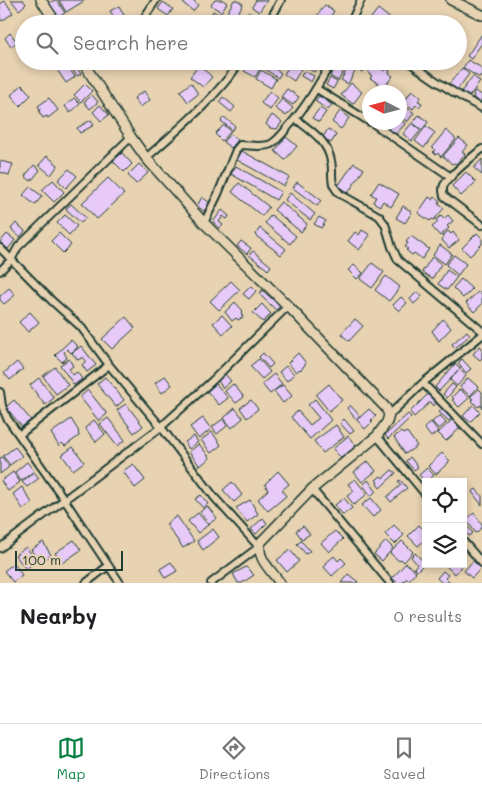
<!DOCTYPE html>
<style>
body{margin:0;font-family:Mali,sans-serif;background:#f6f6f6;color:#202124}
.controls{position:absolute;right:15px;bottom:15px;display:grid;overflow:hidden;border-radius:0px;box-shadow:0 2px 8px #0003}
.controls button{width:45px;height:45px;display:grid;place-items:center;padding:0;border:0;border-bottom:1px solid #e0e0e0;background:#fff;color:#202124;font:25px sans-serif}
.compass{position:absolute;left:362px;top:85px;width:45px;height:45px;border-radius:50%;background:#fff;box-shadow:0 2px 8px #0003;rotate:276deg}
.scale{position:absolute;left:15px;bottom:12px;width:108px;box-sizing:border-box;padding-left:5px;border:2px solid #1f3d34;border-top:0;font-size:14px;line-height:18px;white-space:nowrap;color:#1f3d34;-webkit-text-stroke:4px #e7d2b1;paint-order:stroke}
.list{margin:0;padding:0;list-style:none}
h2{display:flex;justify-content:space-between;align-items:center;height:65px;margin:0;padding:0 20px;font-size:21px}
h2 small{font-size:16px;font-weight:400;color:#757577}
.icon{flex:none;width:28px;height:28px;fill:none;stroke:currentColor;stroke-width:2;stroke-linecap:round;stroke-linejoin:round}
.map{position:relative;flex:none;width:482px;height:583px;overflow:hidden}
.search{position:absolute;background:#fff;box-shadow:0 2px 8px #0003;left:15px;right:15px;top:15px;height:55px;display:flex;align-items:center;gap:12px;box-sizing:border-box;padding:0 18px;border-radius:28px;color:#757577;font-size:19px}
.sheet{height:140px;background:#fff}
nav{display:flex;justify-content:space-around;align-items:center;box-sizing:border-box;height:70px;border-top:1px solid #e0e0e0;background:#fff;font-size:14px;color:#757577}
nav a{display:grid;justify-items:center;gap:2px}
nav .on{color:#0b8043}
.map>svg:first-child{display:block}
.building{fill:#e7caf8;stroke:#1f3d34}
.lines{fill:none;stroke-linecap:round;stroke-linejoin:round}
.street-casing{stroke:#1f3d34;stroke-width:10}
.secondary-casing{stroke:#1f3d34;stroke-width:12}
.street{stroke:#e7d2b1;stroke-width:6}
.secondary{stroke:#e7d2b1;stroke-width:9}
</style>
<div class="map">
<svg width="482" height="583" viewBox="0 0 482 583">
<rect width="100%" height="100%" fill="#e7d2b1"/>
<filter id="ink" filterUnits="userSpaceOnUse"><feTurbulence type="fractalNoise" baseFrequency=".02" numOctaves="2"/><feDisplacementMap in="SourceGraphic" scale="10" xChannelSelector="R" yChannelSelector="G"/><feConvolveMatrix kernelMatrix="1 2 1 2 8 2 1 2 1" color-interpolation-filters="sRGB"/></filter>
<g filter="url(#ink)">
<path class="building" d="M11,0H23L26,4L19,10Z
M55,0H57L65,13L57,18L49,3Z
M59,0H84V1L66,12Z
M188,0H193L198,5L193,11L183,3Z
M215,0H223L227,3L221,12L211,5Z
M234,0H237L243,4L235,18L227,13Z
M256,0H267L259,12L252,7Z
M5,1L13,13L2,21L0,18V4Z
M163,2L173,9L168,16L158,9Z
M325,5L334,11L327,22L317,16Z
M119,6L124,15L116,20L110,11Z
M378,9L392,20L389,24H378L371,18Z
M213,11L222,17L218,23L210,17Z
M248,12L262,20L260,24H245L243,22Z
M10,33L17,42L11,47L5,38Z
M482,34V43L471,59L467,56Z
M468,60L482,68V74L480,78L463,68Z
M67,61H72L81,74L77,76Z
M300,61H317V64L320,65L314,72L299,63Z
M338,61L347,65L338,81L330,76Z
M361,61H368L369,62L362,72L356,68Z
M65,62L75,77L66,83L56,68Z
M265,62L281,73L278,78L262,67Z
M249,63L260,69L255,77L244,71Z
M291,63L301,69L294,81L284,74Z
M199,65L212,77L203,87L190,77Z
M373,65L377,68L378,66L384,71L385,68L390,71L389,73L393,76L385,86L383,84L382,86L370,78L372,76L368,73Z
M348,67L355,71L348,84L341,80Z
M462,68L469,74L457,90L449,84Z
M261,70L276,79L271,88L256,79Z
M304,71L314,76L311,82L301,76Z
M473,76L480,82L468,98L461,92Z
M330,78L337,82L333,89L326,85Z
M191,83L198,94L188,102L180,91Z
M351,83L362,92L353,104L341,95Z
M85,84L92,91L81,102L74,95Z
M22,85L31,95L20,106L11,95Z
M287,89L299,97L293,105L281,97Z
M412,90L421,97L418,101L422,103L419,107L416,105L413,109L404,102Z
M144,91L150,100L140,107L134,98Z
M270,91L278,98L270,110L261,103Z
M475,91L482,95V98L480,102L473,98L474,96L473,94Z
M92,95L98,102L90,109L84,102Z
M319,96L332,105L328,110L315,101Z
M223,97L235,107L231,112L219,102Z
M49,98L58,110L48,118L47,116L43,118L39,112L40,109L38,106Z
M74,98L80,104L70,113L65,106Z
M282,99L293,108L286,116L275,108Z
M402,104L414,113L407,122L400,116V107Z
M100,105L109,115L101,121L93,112Z
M320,108L326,112L319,122L312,118Z
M340,111L349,118L341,129L332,122Z
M272,115L282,122L277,129L270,128L266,124Z
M419,115L428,122L422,130L413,123Z
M224,117L235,126L232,130L221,121Z
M400,118L405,124L395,135L387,128L392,122H400Z
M91,120L94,125L80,133L77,128Z
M412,123L421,130L412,141L403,134Z
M224,125L231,131L222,141L215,134Z
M426,126L435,133L424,148L415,141Z
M328,129L336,135L331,143L323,137Z
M446,130L456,139L441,157L438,153L436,155L433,152L435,150L432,147Z
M230,134L238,140L231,148L223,142Z
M286,137L297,146L285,160L275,151Z
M459,138L468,145L462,152L465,154L456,164L454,163L452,164L443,156Z
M242,151L289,177L284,186L237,160Z
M122,153L132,164L124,172L113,161Z
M47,156L58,165L51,175L39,165Z
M482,159V175L474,168Z
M0,161L13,164L9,175L0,172Z
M354,163L364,169L348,193L338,186Z
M139,164L148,173L136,184L128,175Z
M34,165L40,170L31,181L25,176Z
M236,166L281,192L276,200L231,174Z
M69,169L77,176L66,188L58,180Z
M466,172L476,182L461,196L452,186Z
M108,178L124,194L97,219L82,203Z
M53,180L64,192L54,202L42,190Z
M297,182L321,200L317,206L293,188Z
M379,182L399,194L391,207L383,201L380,206L373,202L376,197L371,194Z
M239,183L269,207L262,216L232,192Z
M30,187L42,196L35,205L23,195Z
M290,193L315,214L310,220L285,200Z
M202,197L210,203L204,211L197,206Z
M429,197L433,200L435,197L440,201L438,204L444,208L434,220L432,219L430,221L418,213Z
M281,202L307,224L301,232L274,210Z
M71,204L86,218L81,223L66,209Z
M403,206L412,212L405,223L396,218Z
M222,210L229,216L227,219L223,216L219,222L223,225L220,228L213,222Z
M65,215L77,226L69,235L57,223Z
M271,215L296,236L290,244L265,223Z
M448,215L453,221L447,226L449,228L440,236L432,227L438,222L436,220L441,216L444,219Z
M319,217L326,221L321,228L314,224Z
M16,223L25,231L20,237L11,229Z
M260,228L286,249L281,255L255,235Z
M362,230L370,235L359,250L348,241L355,232L359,235Z
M448,231L451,234L453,232L459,240L449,248L442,240L444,237L443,236Z
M59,233L71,245L63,253L51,241Z
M477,233L482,238V244L470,256L462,248Z
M7,234L15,240L8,249L0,242Z
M411,236L429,249L422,259L414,253L412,255L406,250L408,249L405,247L408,243L406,242Z
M241,241L251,248L247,254L237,246Z
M440,245L452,254L445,264L433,255Z
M253,251L271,266L268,270L249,255Z
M454,255L466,264L458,275L446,265Z
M432,257L441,264L432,279L422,272Z
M372,263L384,272L372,288L360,279Z
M354,265L363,273L357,279L348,270Z
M447,270L457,277L447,290L438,284Z
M386,276L400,287L389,301L375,290Z
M461,279L472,289L463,298L453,288Z
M231,281L240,290L219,310L210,301Z
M251,286L256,291L249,299L243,294Z
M9,288L15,295L4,304L0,300V296Z
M262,290L280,306L276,310L259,294Z
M479,291L482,295V304L474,312L466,303Z
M417,292L422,296L414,304L410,299Z
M401,297L407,303L399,311L393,305Z
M235,302L243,311L241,313L243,317L238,320L236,318L232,321L225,312Z
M262,304L271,314L263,322L253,313Z
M30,312L39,322L28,332L19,322Z
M222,315L232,326L223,334L213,323Z
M126,317L135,328L112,349L102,339Z
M355,319L363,326L349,341L341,334Z
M443,319L451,328L439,341L432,331Z
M467,331L470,335L455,348L452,344Z
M71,340L78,347L71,353L67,349L64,352L67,358L62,362L55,355Z
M81,346L96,365L87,372L82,365L86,361L83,357L78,360L72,353Z
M480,346L482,348V358L480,360L473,354Z
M263,353L273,364L269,368L259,357Z
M298,353L306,363L301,370L300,369L296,372L288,363Z
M69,359L73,366L69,369L73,375L77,372L82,379L74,385L60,365Z
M259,359L270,372L262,379L250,366Z
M462,359L471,369L466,373L458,363Z
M17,362L23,369L10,380L4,373Z
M455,364L460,369L439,391L435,387Z
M286,366L294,374L287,381L279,372Z
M55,367L68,385L56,394L43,376Z
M460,369L466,376L457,386L450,380Z
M223,372L231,381L223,388L216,378Z
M274,374L282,384L270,394L262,384Z
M165,376L172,385L162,393L155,383Z
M105,377L124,400L116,407L97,384Z
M39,378L54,398L45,405L30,385Z
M468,378L478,387L470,396L460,387Z
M216,384L228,398L219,405L207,391Z
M233,384L244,397L236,403L225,391Z
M329,384L342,400L329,411L316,395Z
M452,384L456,387L447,398L443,394Z
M283,385L292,396L283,403L274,391Z
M460,389L469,398L459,407L452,400L454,399L452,397Z
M479,389L482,392V408L480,405L478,407L471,400L473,399L470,397Z
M88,390L107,414L99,421L80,397Z
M429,393L438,402L433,406L430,402L414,417L410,412Z
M315,399L331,420L310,439L291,417L298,411L310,425L319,418L308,405Z
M14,400L31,420L22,427L6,407Z
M251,400L258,409L247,418L240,408Z
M126,404L143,426L134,433L117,410Z
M350,405L360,416L356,419L347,408Z
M473,405L480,412L470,422L463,416Z
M235,408L243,418L232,428L224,418Z
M444,408L453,416L449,421L439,412Z
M369,409L376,416L371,420L373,421L365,429L357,420Z
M408,414L411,417L388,439L385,435Z
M440,415L446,423L439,429L432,422Z
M108,418L125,440L117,446L100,424Z
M203,418L211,429L199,439L190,427Z
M71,419L78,430L79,436L65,446L62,443L59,446L51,433Z
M223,419L227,426L217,434L212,427Z
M344,419L354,431L350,434L340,423Z
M94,420L105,434L96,442L85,428Z
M452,420L460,428L446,441L438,433Z
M431,422L438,431L431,437L424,428Z
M336,425L344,437L323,453L314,441Z
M212,432L221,445L211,453L201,440Z
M401,432L403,434L407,432L417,446L405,454L394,437Z
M194,436L198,442L189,449L185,442Z
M348,436L356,446L341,458L333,449Z
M199,444L210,458L200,466L189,452Z
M15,447L22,456L10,465L3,456Z
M73,447L84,462L73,470L62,455Z
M442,453L450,461L436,474L428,466Z
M2,457L9,467L0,474V458Z
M410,457L418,467L414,470L406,461Z
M368,461L376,471L362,482L354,472Z
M27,462L34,471L21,481L15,472Z
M133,464L145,480L135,488L123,471Z
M427,468L434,475L426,482L419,475Z
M392,470L396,473L380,488L377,484L378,482L376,480L381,476L383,478Z
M278,471L289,484L282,490L286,496L268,511L258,499L268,490L265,484Z
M13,472L20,482L8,491L1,481Z
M34,472L39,478L27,487L22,482Z
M355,479L367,494L354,505L347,496L354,491L348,484Z
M368,480L376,491L371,496L363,485Z
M400,480L407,488L391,502L387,497L401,485L398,481Z
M232,482L242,495L234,502L223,490Z
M22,487L32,503L23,509L13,494Z
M476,489L482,496V505L472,492Z
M201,495L208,504L203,508L195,499Z
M344,498L352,508L343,515L335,505Z
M371,498L381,510L373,517L362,505Z
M250,500L258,514L247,522L236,508Z
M207,506L217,518L209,524L200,512Z
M198,513L208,525L198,533L188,521Z
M474,513L482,524V527L476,533L466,520Z
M177,516L194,541L183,548L166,524Z
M263,518L267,523L256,534L251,529Z
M463,521L473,533L469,536L463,529Z
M394,525L404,535L395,544L385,534Z
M419,525L422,528L426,525V539L418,546L408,536Z
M303,526L310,534L302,539L296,531Z
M213,529L219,537L203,550L197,541Z
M335,531L343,539L329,552L321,543Z
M74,540L81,550L62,563L55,553Z
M301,541L310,551L306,554L297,544Z
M386,541L393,548L382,561L374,554Z
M402,541L413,552L404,562L401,559L399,561L390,553Z
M43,542L51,555L40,563L31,550Z
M26,547L36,561L26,569L15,555Z
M290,550L299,561L287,572L277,560Z
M415,553L425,563L417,571L414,568L417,564L411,557Z
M334,556L338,561L341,558L346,563L332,576L324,567L327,564L326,563Z
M473,561L481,568L472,578L464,571Z
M171,562L177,571L165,578L160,569Z
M14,563L22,575L13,582L4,571Z
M406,563L416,572L409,580L407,578L402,583H398L392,578Z
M449,564H463L455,574L447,567Z
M246,567L254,575L242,583H238L233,574Z
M443,571L448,575L445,578L450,583H442L437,578Z
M348,574L358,582L357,583H341Z"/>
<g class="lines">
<g class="street-casing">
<path id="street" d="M140,24L156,0
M268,24L281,0
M350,24L361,0
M408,61C432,79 456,95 482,108
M317,89L370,122
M296,119C311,131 327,140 331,161C334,174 328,183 340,194L379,216L385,224L392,247L398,260L482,331
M371,122L451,177
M482,149C472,157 450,175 444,185C442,189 443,192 444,196L482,225
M146,158C180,128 215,99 241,61
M204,223L218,194L236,150L240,145C249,145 263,148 271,144C278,140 283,133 288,127C306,107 319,84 332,61
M0,248L52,301L81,327L109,365L161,427L215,498L259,547L211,583
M0,271L11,260L18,247L131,137
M423,383L482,444
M0,392L2,406L7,418L64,499L120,583
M389,415L423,383L482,335
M19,435L109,365
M377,436L426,495
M312,489L390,583
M463,541L482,563
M0,548L161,427L212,381L288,306
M86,583L108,566"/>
</g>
<g class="secondary-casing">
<path id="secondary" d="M41,0L57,24
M451,0L482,15
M82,61L131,137L146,158L204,223L288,306L386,408L389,415L387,422L377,436L312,489L261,542C255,557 272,571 280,583"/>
</g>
<use href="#street" class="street"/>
<use href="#secondary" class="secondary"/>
</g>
</g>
</svg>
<div class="controls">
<button><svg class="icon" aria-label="locate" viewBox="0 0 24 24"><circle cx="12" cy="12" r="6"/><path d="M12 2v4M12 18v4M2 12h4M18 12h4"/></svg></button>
<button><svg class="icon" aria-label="layers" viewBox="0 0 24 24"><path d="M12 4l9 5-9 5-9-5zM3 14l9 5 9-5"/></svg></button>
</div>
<svg class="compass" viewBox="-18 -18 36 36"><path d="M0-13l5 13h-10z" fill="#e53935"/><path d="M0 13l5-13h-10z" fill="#757577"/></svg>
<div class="scale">100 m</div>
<div class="search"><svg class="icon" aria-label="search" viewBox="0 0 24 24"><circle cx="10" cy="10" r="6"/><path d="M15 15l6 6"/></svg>Search here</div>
</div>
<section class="sheet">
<h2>Nearby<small>0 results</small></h2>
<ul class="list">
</ul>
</section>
<nav>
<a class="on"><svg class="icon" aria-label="map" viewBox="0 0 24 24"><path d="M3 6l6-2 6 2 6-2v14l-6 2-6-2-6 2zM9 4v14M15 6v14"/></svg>Map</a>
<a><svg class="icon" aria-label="directions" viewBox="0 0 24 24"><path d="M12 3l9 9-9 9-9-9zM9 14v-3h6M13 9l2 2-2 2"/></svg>Directions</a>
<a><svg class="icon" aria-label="saved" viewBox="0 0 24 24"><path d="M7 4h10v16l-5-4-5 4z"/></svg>Saved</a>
</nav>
